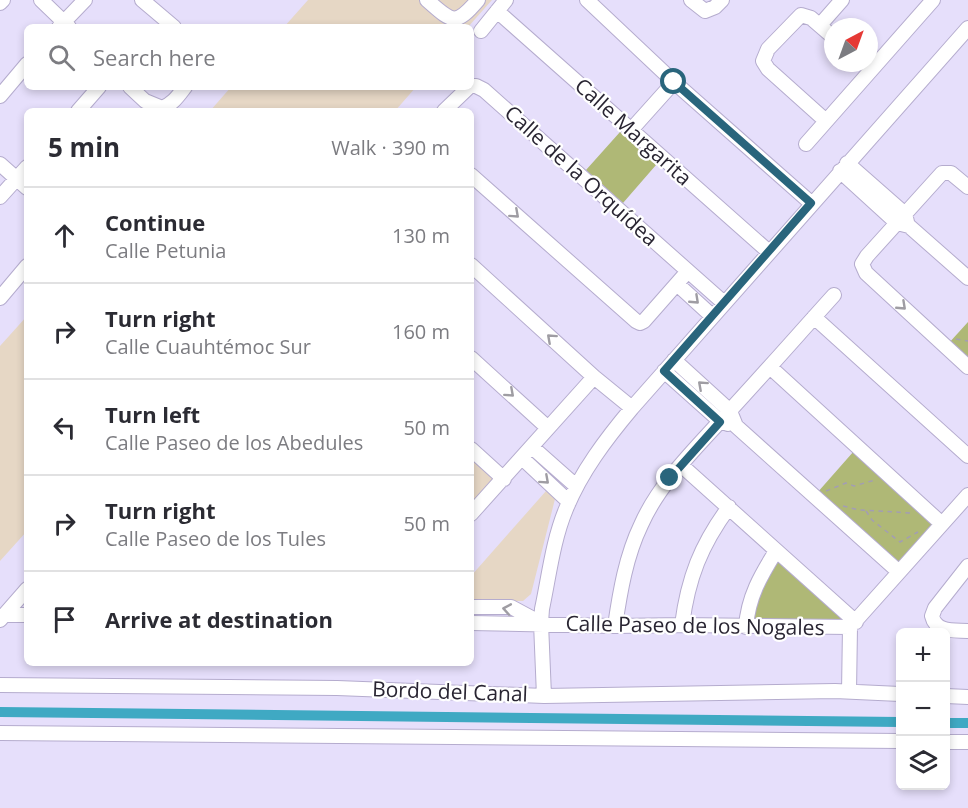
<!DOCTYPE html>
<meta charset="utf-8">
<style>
body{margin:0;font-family:"Open Sans",sans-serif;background:#f7f7f7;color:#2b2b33}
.controls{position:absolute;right:18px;bottom:18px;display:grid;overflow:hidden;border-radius:9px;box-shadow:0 3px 9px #0003}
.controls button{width:54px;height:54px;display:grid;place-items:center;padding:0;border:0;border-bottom:2px solid #e1e1e2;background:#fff;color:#2b2b33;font:30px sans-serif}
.compass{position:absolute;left:824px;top:18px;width:54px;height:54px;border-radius:50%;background:#fff;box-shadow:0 3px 9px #0003;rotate:41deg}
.stop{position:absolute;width:18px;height:18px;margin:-14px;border:4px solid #29657c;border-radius:50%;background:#fff}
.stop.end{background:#29657c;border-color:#fff;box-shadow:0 2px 6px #0008}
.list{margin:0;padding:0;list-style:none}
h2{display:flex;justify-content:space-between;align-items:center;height:78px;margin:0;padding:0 24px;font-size:26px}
h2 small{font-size:20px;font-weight:400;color:#7c7c81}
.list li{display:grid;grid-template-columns:39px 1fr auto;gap:18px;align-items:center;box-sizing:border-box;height:96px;padding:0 24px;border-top:2px solid #e1e1e2}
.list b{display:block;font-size:22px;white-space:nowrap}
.list p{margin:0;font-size:20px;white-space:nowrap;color:#7c7c81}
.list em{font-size:20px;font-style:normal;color:#7c7c81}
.icon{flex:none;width:33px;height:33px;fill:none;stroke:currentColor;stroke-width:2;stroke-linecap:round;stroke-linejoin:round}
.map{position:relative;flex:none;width:968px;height:808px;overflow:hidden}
.search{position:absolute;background:#fff;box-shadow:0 3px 9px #0003;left:24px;top:24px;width:450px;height:66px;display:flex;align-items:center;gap:15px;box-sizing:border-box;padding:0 21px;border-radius:9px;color:#7c7c81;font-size:22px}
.panel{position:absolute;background:#fff;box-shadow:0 3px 9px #0003;left:24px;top:108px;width:450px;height:558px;border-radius:9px}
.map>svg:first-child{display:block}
.education{fill:#e6d7c5}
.green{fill:#afb876}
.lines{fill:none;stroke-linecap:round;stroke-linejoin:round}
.canal{stroke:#3fa9c3;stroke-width:10}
.minor-casing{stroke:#b5acce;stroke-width:16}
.path{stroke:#a39db4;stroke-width:1.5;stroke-dasharray:4.5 4.5;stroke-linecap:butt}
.minor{stroke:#fff;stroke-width:14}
.oneway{stroke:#9f9da3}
.route{stroke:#29657c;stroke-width:8}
.labels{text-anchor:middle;stroke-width:4.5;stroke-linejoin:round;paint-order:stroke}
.street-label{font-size:21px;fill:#292532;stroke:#fff}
</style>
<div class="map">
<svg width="968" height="808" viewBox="0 0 968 808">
<rect width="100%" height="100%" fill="#e6dffb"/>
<path class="education" d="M308,0H492L468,27H284Z
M231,87H416L395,111H210Z
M27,316V531L0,561V346Z
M471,459L495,480L471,506Z
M546,491L555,499L531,594L523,601H471V576Z"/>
<path class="green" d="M620,132L656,165L623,203L586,170Z
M968,322V361L948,344Z
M854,451L940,527L902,568L817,493Z
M780,553L856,623L747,630L749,615Z"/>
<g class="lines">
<path class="canal" d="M0,712L900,722
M946,723H968"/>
<g class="minor-casing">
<path id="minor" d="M41,0L69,27
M142,0L174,27
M427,0C452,22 455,27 478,0
M587,0L674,82L811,203
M691,0L705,11L715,7L722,0
M0,3L3,0
M497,11L769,252
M820,25L842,0
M59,27L85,0
M481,31L506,0
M471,86H476L484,90L724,303
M130,87L145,101L162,108
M0,96L27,64
M78,111L99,87
M161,111L162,108C173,104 178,96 185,87
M444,111L469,87
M826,121L768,69L763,61L768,49L801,15L811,18L833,37
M631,130L674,82
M806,144L933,0
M847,163L905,214L907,222
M0,164L27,188
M840,171L897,223L909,226L968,278
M471,175L636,321L640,323L644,321L688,271
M968,187L951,173H942L867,256L862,264L866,273L968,367
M0,197L27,167
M471,265L594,377L632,408
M677,284L712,316
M0,298L27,266
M814,317L968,456
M471,358L548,428
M674,360L730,411L736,426L899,572
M770,367L942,524
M664,371L720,421L728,424
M532,447L576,486
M471,449L504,479
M522,458L569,502
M681,465L856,622
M471,514L594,377
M968,566L935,608L932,616C936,633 954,630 968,631
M471,607H511L539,622
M5,615H27
M0,620L27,589
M471,623L615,626L682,625L850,627
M682,625C688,578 701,545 729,507
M615,626C620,592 626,556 641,525C659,484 694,450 724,417C761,377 797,336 834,295
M746,627C748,597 761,575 776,551
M0,685L337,688L544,696L835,691L900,694
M849,692L850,627L968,495
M544,696L541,623L542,609C549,576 553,540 566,509C581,472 606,439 632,408L968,28
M946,696L968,697
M0,733L900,741
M946,742H968"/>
</g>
<path class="path" d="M956,339L968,341
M826,491L846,483L854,486L875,480
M843,506L859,510L912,513
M866,511L872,520L900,542L918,532"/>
<use href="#minor" class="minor"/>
</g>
<defs><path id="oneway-chevron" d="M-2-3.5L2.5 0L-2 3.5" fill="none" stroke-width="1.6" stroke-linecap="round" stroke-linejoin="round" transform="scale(1.5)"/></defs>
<g class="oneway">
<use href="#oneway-chevron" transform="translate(515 214) rotate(42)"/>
<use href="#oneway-chevron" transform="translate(695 300) rotate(43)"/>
<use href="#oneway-chevron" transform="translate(902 306) rotate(43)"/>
<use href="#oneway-chevron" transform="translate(551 338) rotate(-138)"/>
<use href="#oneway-chevron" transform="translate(702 385) rotate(-138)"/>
<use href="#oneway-chevron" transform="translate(510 393) rotate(42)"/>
<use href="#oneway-chevron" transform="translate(545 480) rotate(42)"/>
<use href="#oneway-chevron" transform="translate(507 609) rotate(-170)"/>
</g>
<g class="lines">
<path class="route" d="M670,478L720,422L664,371L811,203L674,82"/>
</g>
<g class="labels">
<g class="street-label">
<text transform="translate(633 132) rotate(42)" y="7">Calle Margarita</text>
<text transform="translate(581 176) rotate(42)" y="7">Calle de la Orquídea</text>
<text transform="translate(695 626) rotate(1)" y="7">Calle Paseo de los Nogales</text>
<text transform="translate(450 692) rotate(2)" y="7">Bordo del Canal</text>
</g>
</g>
</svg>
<div class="controls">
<button>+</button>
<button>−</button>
<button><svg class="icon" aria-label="layers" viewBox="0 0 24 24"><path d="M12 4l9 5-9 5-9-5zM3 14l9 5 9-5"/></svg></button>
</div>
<svg class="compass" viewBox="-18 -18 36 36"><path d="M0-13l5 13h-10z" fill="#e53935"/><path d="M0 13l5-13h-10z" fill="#7c7c81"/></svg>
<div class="stop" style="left:674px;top:82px"></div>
<div class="stop end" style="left:670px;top:478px"></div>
<div class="search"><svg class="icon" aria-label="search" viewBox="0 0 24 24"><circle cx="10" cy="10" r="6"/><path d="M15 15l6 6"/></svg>Search here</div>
<section class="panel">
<h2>5 min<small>Walk · 390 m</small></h2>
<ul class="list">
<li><svg class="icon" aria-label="ahead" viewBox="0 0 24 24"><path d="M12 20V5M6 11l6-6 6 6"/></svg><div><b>Continue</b><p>Calle Petunia</p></div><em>130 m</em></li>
<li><svg class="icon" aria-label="right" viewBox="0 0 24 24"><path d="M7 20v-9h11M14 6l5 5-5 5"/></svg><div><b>Turn right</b><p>Calle Cuauhtémoc Sur</p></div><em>160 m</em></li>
<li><svg class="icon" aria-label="left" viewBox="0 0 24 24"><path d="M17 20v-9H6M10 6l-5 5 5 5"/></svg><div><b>Turn left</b><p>Calle Paseo de los Abedules</p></div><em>50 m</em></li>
<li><svg class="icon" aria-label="right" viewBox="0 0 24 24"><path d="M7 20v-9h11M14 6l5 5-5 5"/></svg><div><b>Turn right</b><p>Calle Paseo de los Tules</p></div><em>50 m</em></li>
<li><svg class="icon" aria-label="arrive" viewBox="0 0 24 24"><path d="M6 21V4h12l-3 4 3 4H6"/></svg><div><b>Arrive at destination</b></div></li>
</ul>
</section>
</div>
